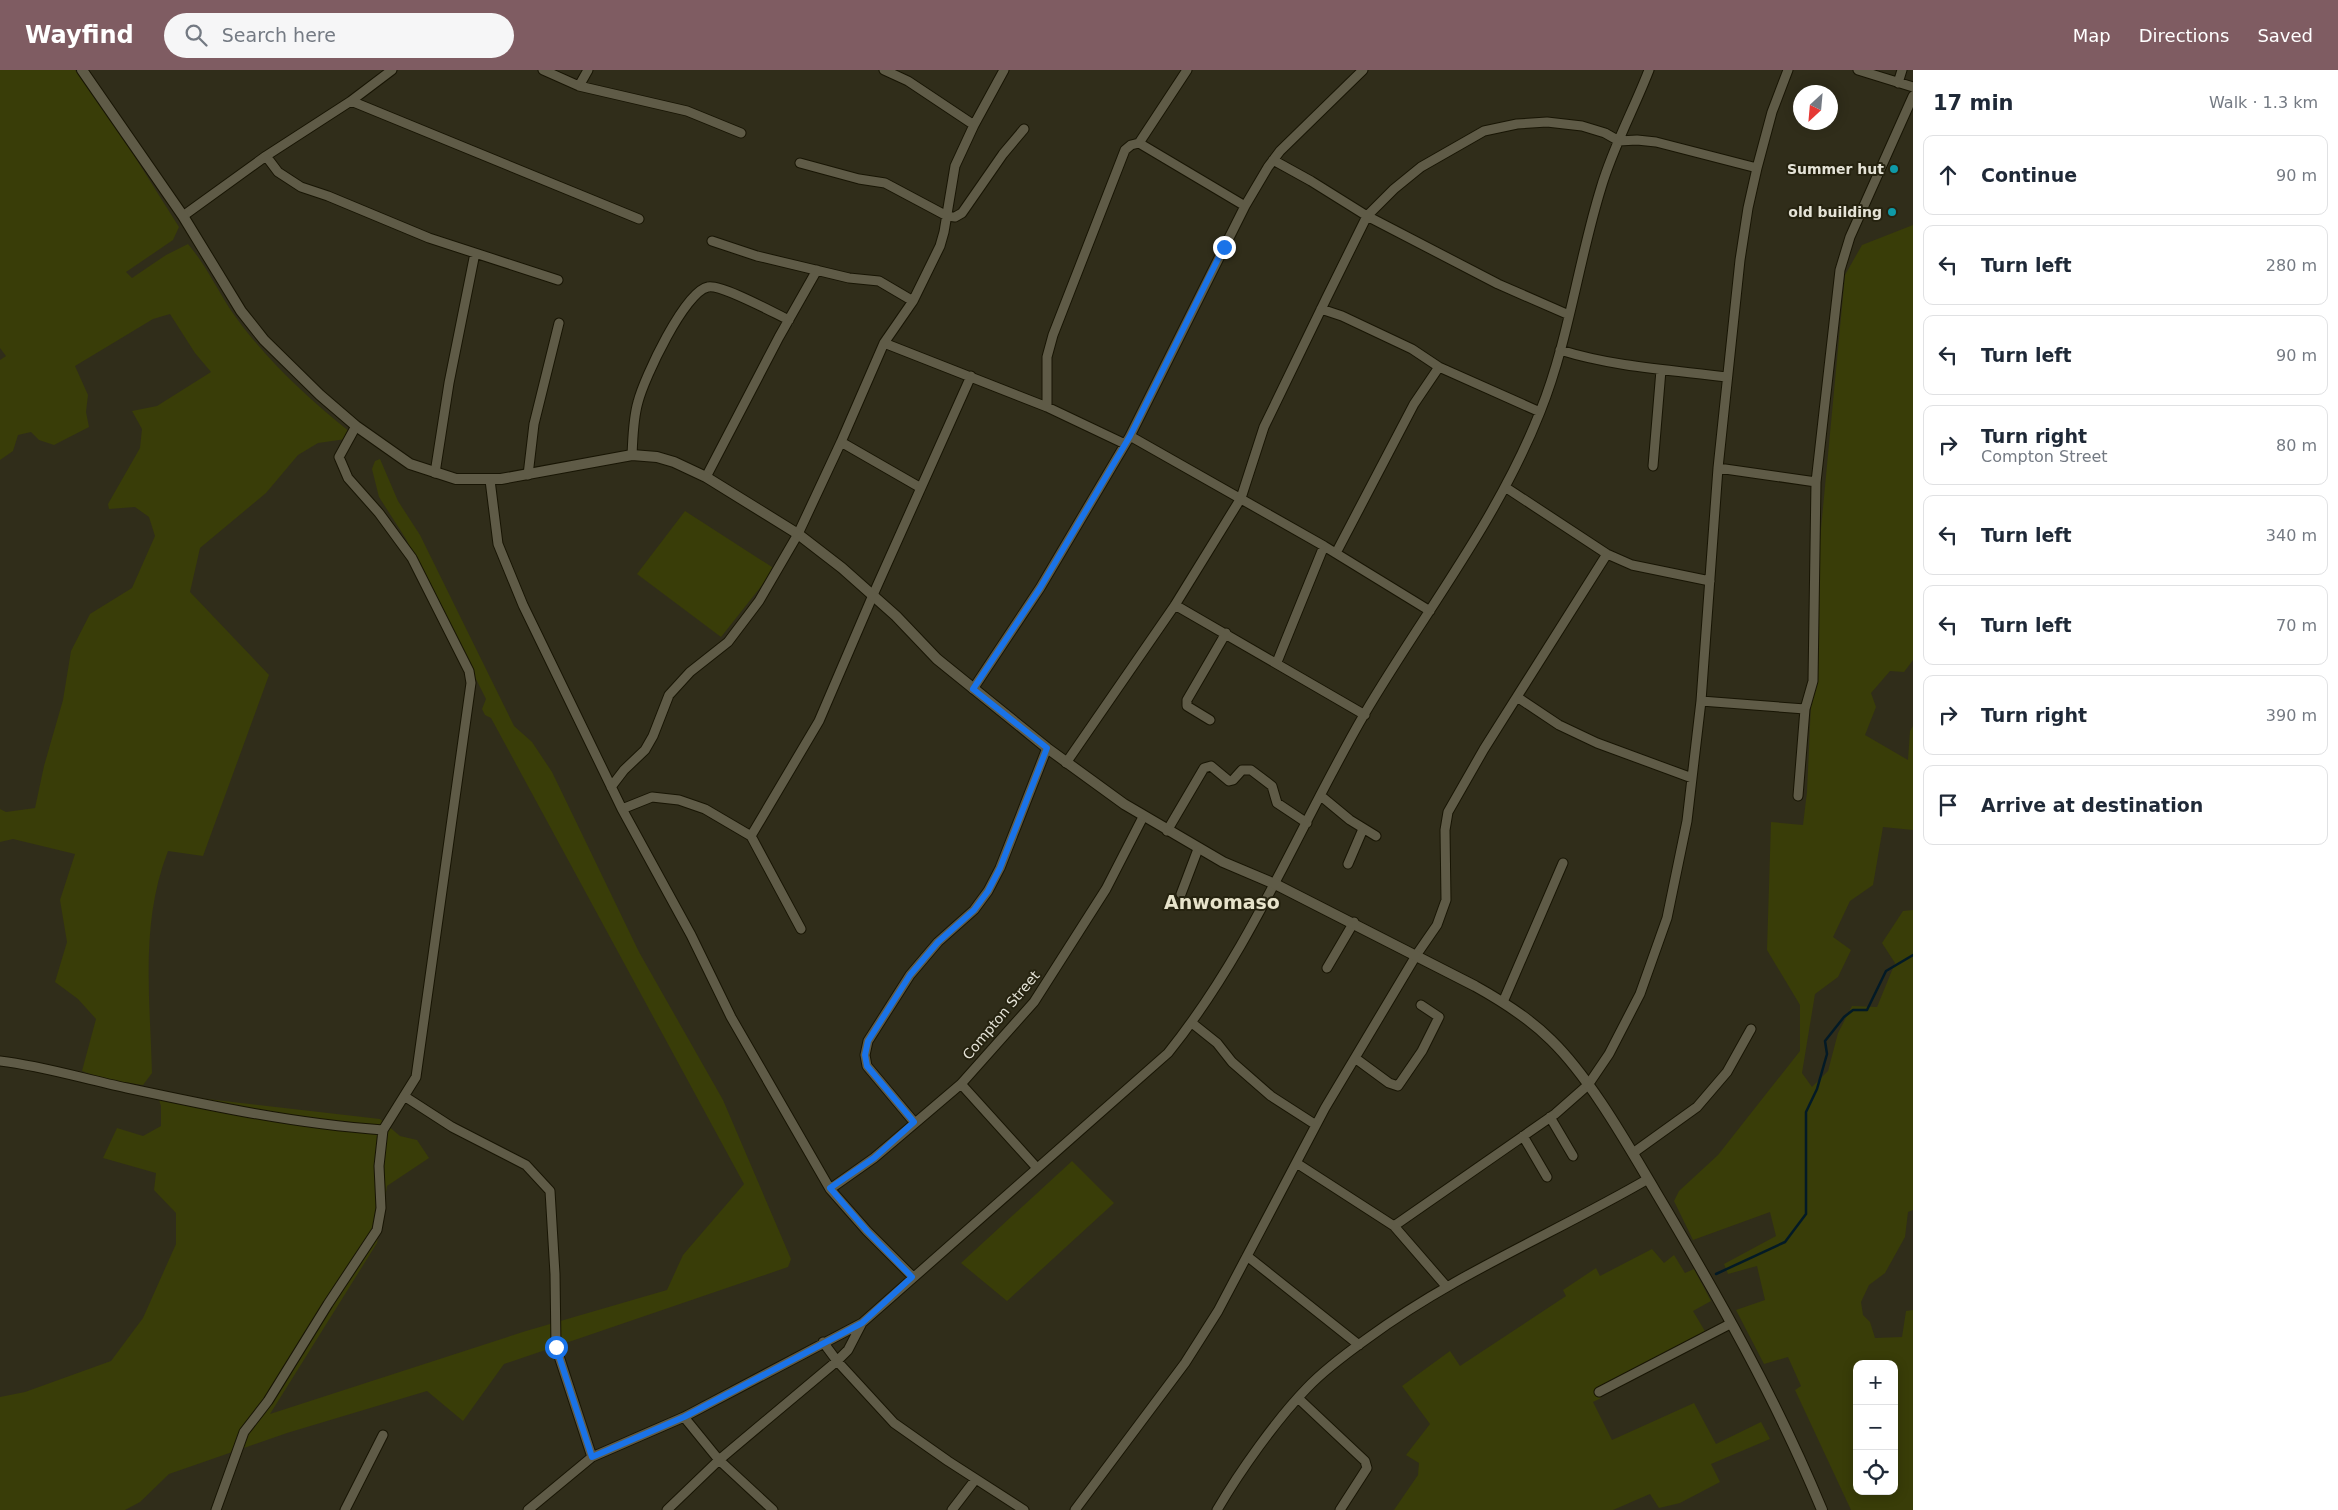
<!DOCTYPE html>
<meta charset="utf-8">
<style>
body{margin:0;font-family:"DejaVu Sans",sans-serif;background:#f6f6f7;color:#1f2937}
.controls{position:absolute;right:15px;bottom:15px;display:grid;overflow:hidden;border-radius:10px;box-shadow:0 2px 12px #0003}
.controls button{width:45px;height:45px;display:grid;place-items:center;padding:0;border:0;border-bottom:1px solid #e0e1e3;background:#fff;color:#1f2937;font:25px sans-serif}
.compass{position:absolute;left:1793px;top:15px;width:45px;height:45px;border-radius:50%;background:#fff;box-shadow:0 2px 12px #0003;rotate:206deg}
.stop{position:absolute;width:15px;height:15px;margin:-11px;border:4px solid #1a73e8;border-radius:50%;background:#fff}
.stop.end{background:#1a73e8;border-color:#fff;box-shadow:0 1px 5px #0008}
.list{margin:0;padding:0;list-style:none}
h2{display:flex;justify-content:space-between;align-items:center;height:65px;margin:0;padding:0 20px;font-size:21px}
h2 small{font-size:16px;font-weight:400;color:#747a83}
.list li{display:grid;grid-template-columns:32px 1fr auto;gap:15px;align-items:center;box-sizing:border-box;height:80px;margin:0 10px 10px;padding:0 10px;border:1px solid #e0e1e3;border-radius:10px}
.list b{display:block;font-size:19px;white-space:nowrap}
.list p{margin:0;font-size:16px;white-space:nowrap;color:#747a83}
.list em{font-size:16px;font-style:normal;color:#747a83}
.icon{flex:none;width:28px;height:28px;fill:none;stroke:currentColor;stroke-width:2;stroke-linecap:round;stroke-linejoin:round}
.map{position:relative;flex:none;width:1913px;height:1440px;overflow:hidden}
header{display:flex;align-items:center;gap:30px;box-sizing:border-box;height:70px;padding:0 25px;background:#7f5c62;color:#fff}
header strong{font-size:24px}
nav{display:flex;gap:28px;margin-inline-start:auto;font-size:18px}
.search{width:350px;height:45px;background:#f6f6f7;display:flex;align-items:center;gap:12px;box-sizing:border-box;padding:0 18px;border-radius:28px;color:#747a83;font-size:19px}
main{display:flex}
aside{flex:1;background:#fff}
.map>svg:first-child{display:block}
.green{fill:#393d08;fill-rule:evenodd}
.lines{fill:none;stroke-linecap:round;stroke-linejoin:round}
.stream{stroke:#031a26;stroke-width:2.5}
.minor-casing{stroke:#181504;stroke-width:11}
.tertiary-casing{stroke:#181504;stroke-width:12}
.minor{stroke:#5f5b47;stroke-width:9}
.tertiary{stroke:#5f5b47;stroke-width:10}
.route{stroke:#1a73e8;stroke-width:6}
.culture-dot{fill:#0f9aa8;stroke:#262310;stroke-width:2}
.labels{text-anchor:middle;stroke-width:4;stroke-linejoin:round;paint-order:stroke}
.poi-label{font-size:14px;font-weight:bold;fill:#e5e3d7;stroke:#262310;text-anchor:end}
.street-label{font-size:14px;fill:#e5e3d7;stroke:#262310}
.district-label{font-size:19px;font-weight:bold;fill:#e7e3cb;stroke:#262310}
</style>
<header>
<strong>Wayfind</strong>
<div class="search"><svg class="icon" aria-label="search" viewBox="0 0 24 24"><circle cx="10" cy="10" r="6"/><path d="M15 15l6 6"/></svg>Search here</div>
<nav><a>Map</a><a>Directions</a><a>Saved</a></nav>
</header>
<main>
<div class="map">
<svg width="1913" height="1440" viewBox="0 0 1913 1440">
<rect width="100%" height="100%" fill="#302d1a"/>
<path class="green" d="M0,0H75L111,49L179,157L173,170L126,202L132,208L166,185L188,174C205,194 216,217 230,239C263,287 305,326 350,362L346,369L318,373L298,385L266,423L200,478L190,522L269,605L203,786L168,781C140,853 150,927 152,1003L143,1015L108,1010L82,1001L96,949L78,929L55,912L67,872L60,830L75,784L13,769L0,772V739L6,742L35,738L44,696L63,630L71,581L90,544L132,518L155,466L149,447L135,437L109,439L108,434L140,378L142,359L132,341L157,336L211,302L195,283L170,244L153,249L75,296L88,325L86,342L89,357L54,375L39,370L31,362L18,365L13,381L0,390V290L6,286L0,278Z
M1913,155V590L1904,602L1890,601L1871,623L1876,637L1865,665L1908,690L1910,661L1913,656V760L1883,757L1873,815L1850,831L1833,867L1851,880L1838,907L1815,924L1802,1003L1812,1017L1828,1001L1838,963L1852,936L1877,937L1895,893L1882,873L1903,841L1913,840V1140L1908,1142L1905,1167L1885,1203L1869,1215L1861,1232L1863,1245L1870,1252L1875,1268L1902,1267L1906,1241L1913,1240V1440H1851L1795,1320L1801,1316L1788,1287L1764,1294L1736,1240L1765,1230L1757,1196L1728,1204L1724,1194L1776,1166L1770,1142L1693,1170L1674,1131L1679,1121L1718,1085L1800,981V935L1767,880L1771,752L1803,755L1807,722L1817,501L1845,205L1862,175ZM1857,1294H1894V1421H1857Z
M380,389L398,431L420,465L514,656L532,672L552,702L639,882L723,1030L791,1189L788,1197L504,1294L463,1351L427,1321L287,1363L169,1404L140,1432L125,1440H0V1327L25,1322L111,1291L143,1248L176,1174V1143L154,1120L156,1103L103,1088L117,1058L143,1066L161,1056V1036L159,1030L164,1024L380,1049L400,1066L417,1070L429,1088L387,1116L377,1173L270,1344L526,1261L667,1220L683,1185L744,1114L491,648L485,645L482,639L486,629L406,469L379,427L372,399L375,391Z
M685,441L775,499L721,567L637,504Z
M1072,1091L1114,1133L1007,1231L961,1193Z
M1652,1179L1664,1193L1674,1185L1685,1203L1694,1199L1711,1231L1693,1241L1706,1263L1597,1319L1601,1328L1593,1332L1612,1370L1694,1333L1716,1374L1761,1352L1770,1369L1711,1394L1720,1412L1680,1433L1659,1438L1650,1424L1613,1440H1394L1418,1405L1419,1393L1406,1385L1430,1354L1402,1316L1450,1281L1460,1296L1566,1226L1563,1220L1596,1198L1600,1206Z"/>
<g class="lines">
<path class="stream" d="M1716,1204L1785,1172L1806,1144V1042L1817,1019L1827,984L1825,971L1844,947L1853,940H1867L1886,901L1913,885"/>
<g class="minor-casing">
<path id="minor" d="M543,0L579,16L687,41L741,63
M884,0L908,11L974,55
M1858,0L1913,17
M1898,13L1902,0
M579,16L588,0
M351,31L639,149
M1139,73L1187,0
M266,86L278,102L301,117L328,126L429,168L558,210
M1273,90L1311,111L1367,146L1498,214L1569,245
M800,93L859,109L885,113L947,146L955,147L962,143L1003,84L1024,59
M183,146L266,86L351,31L392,0
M712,171L757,186L849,208L879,211L913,231
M1321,239L1342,246L1412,279L1439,297L1540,342
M884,273L1047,337L1125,374
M1560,280C1614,297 1671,300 1727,307
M1047,337V287L1053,265L1125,80L1131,75L1139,73L1245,136
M1130,366L1324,476L1430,541
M841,372L921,418
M632,385C633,367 633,349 638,332C644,308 685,221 708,217C721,214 774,243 789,250
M1653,396L1661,300
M1718,398L1816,412
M435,403L449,313L475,183
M528,405L534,354L559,253
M706,407L779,267L817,200
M490,410L498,474L523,535L622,739L691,865L731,947L830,1119L867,1161L913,1207
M1505,417L1607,484L1632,495L1710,511
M1336,483L1414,334L1439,297
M1175,535L1365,645
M1277,592L1324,476
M973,619L1040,518L1130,366L1245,136L1268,97L1280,81L1363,0
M1517,627L1559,655L1597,673L1692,708
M1701,631L1805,639
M1210,650L1187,636V630L1226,563
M1066,693L1175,535L1241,428L1264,357L1327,227L1367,146L1394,119L1421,97L1484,61L1517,54L1547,52L1582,56L1605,63L1619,71L1637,70L1656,72L1757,98
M611,717L624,700L645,680L653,666L669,625L690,602L728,572L759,531L798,464L841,372L884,273L913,231L940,176L944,162L955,96L974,55L1004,0
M1321,726L1350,750L1376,766
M1798,726L1805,639L1813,611L1816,412L1840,200L1850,167L1913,26
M622,739L652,727L679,730L705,739L751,766L801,859
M1167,761L1204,698L1211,696L1229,711L1233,710L1242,700H1251L1272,716L1277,733L1307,753
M751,766L819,651L873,525L971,306
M1348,794L1363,759
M1181,824L1198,779
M1327,898L1354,852
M1503,932L1563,793
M1192,953L1217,973L1232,992L1271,1026L1316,1055
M1355,988L1389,1013L1398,1016L1422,981L1439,947L1421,935
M0,991C43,996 84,1009 127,1018C211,1036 296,1054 383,1060
M961,1014L1037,1098
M404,1026L452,1057L526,1095L550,1121L555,1204L556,1277L592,1387
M1550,1047L1573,1086
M914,1052L867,996L865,985L868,971L910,905L938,872L974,840L988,821L1000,798L1047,678
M1523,1066L1547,1107
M1633,1083L1697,1037L1727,1002L1751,959
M1298,1094L1394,1156L1446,1216
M830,1119L874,1088L961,1014L1034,932L1106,819L1143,747
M1394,1156L1555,1044L1588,1015L1609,984L1640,924L1667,848L1687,751L1701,631L1718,398L1740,190L1748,138L1757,98L1772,42L1788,0
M1247,1186L1359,1275
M823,1272L837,1291L894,1353L948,1391L1024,1440
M1599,1322L1730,1254
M1298,1328L1365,1391L1367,1398L1340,1440
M684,1347L719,1390L773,1440
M216,1440L244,1362L268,1331L328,1234L377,1160L381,1138L379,1096L383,1060L416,1007L471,613L469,601L412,488L379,443L348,408L339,387L356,356
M345,1440L383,1365
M528,1440L592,1387L684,1347L862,1253L1168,983C1251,880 1299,756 1365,643C1424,543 1497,451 1540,342C1569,270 1578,192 1601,118C1613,77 1634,39 1649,0
M667,1440L719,1390L837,1291L848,1280L862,1253
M952,1440L975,1410
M1075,1440L1185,1293L1218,1241L1325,1038L1417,884L1437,855L1446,830L1445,760L1448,742L1484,679L1607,484
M1217,1440C1240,1401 1276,1350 1307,1318C1325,1299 1347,1283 1368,1268C1455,1204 1555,1163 1648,1109"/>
</g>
<g class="tertiary-casing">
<path id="tertiary" d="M82,0L183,146L241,241L264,270L320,325L356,356L410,394L456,409H501L632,385L657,387L674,392L706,407L798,464L842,498L896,546L937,589L1047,678L1124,734L1223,792L1275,814L1475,916C1502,931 1529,948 1551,970C1590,1008 1626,1072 1654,1119C1716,1223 1776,1328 1822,1440"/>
</g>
<use href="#minor" class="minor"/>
<use href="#tertiary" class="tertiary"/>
</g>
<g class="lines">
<path class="route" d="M556,1277L592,1387L684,1347L862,1253L912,1207L867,1161L830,1118L874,1088L914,1052L867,996L865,985L868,971L910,905L938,872L974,840L988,821L1000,798L1047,678L973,619L1040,518L1130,366L1224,177"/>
</g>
<g class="culture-dot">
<circle cx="1894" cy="99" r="5"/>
<circle cx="1892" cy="142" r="5"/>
</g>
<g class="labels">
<g class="poi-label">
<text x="1884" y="104">Summer hut</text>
<text x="1882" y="147">old building</text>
</g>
<g class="street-label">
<text transform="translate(1001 945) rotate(-50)" y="5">Compton Street</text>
</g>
<g class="district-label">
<text x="1222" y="839">Anwomaso</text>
</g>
</g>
</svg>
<div class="controls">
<button>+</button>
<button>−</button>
<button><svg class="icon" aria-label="locate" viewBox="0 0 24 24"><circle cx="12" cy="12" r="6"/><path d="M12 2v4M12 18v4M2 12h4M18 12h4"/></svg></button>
</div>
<svg class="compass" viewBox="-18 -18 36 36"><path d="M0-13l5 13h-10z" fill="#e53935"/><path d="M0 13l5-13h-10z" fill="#747a83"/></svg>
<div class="stop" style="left:556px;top:1277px"></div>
<div class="stop end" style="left:1224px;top:177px"></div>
</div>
<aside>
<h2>17 min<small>Walk · 1.3 km</small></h2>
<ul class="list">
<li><svg class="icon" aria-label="ahead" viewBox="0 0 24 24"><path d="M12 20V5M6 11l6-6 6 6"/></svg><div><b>Continue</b></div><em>90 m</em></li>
<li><svg class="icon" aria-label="left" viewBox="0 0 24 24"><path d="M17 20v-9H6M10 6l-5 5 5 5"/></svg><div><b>Turn left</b></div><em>280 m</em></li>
<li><svg class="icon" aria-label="left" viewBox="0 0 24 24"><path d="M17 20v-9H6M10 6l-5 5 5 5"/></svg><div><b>Turn left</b></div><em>90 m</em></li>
<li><svg class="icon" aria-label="right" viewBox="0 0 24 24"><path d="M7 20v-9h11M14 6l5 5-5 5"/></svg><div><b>Turn right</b><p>Compton Street</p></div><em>80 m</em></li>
<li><svg class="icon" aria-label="left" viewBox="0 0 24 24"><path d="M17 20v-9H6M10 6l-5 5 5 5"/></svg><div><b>Turn left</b></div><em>340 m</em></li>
<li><svg class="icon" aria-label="left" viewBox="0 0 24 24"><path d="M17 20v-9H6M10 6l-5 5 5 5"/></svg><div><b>Turn left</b></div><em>70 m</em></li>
<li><svg class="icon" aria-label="right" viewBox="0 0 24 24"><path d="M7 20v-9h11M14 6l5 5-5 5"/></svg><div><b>Turn right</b></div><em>390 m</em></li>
<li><svg class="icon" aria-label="arrive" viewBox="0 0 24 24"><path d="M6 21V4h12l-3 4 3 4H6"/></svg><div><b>Arrive at destination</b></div></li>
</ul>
</aside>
</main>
